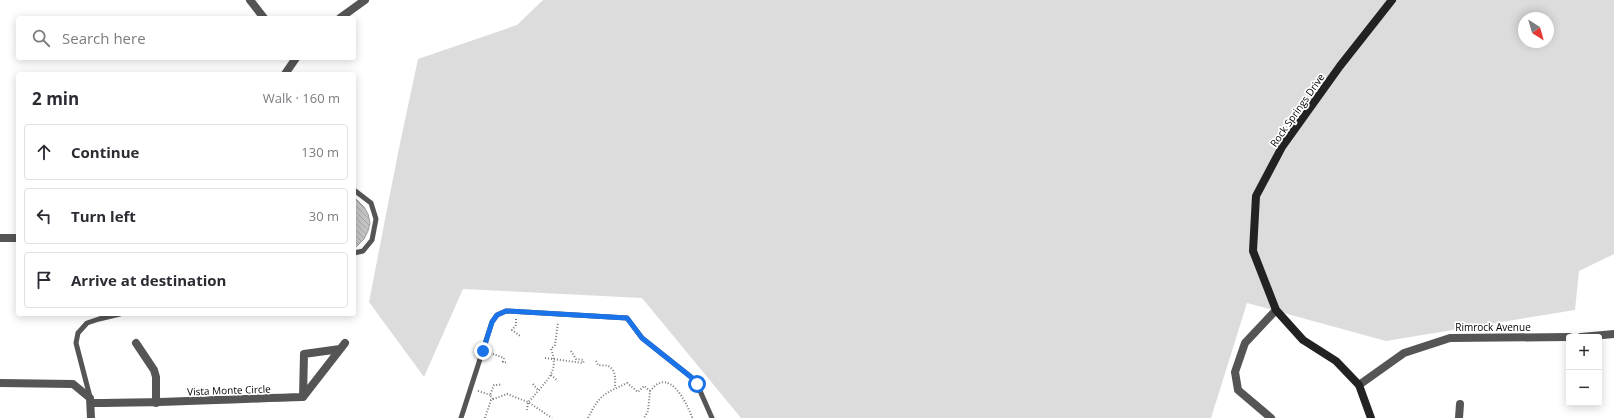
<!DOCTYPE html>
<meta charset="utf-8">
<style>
body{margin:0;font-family:"Open Sans",sans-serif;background:#f7f7f7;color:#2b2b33}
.controls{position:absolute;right:12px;bottom:12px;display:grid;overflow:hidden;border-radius:4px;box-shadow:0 2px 10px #0003}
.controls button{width:36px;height:36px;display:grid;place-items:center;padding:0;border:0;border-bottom:1px solid #e1e1e2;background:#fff;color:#2b2b33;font:20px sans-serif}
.compass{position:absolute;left:1518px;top:12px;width:36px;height:36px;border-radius:50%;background:#fff;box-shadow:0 2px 10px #0003;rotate:143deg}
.stop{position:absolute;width:12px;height:12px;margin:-9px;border:3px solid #1a73e8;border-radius:50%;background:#fff}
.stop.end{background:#1a73e8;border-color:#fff;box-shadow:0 1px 4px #0008}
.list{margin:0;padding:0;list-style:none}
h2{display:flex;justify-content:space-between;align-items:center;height:52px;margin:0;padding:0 16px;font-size:17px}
h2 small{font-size:13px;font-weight:400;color:#7c7c81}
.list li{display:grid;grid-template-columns:26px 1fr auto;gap:12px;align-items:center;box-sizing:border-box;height:56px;margin:0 8px 8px;padding:0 8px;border:1px solid #e1e1e2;border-radius:4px}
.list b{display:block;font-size:15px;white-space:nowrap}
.list em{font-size:13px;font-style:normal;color:#7c7c81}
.icon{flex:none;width:22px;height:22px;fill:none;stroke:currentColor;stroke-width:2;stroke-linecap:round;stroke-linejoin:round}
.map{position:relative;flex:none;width:1614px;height:418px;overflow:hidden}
.search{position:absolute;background:#fff;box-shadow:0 2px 10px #0003;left:16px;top:16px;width:340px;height:44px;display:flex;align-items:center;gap:10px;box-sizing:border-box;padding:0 14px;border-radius:4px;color:#7c7c81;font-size:15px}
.panel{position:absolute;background:#fff;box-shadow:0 2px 10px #0003;left:16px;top:72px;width:340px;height:244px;border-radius:4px}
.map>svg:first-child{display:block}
.green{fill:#dcdcdc;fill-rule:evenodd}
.building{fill:url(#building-back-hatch);stroke:#999}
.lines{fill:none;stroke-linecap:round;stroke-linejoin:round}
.path{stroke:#777;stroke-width:2;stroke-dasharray:1 2;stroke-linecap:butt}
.lane{stroke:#555;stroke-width:5}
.street{stroke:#555;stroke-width:8}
.secondary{stroke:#222;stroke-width:8}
.route{stroke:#1a73e8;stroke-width:5}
.labels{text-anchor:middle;stroke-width:3.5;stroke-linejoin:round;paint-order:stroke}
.street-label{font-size:10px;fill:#000;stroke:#fff}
</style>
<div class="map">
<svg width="1614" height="418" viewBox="0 0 1614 418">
<defs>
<pattern id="building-back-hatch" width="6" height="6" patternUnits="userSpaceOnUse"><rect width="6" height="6" fill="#c4c4c4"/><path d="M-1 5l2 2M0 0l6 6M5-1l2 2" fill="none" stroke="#a7a7a7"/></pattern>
</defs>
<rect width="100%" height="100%" fill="#fff"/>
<path class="green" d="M543,0H1614V254L1579,271L1575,310L1386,341L1247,303L1211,418H741L642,298L463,289L424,377L369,302L398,153L418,59L517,25ZM1524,18H1548V42H1524Z"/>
<path class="building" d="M354,197L364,207L368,214L370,223L368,231L364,239L354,249Z"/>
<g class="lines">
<path class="path" d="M516,319V325L512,330L520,336
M571,351L576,359L584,360
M490,353L504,358L503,362L508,363
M545,358L583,363L584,360
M596,361L598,365C601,366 606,365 608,366C617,370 615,381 615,388
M551,375L558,381
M533,384L538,390
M478,391L490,395
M650,391C653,388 656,384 660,383C674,377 688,406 692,417L690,418
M493,399L490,395L494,385H498L502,384
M527,410L528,402C533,398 535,394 539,390C551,376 558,368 551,349L555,345L558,322
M485,418L491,400L507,394L528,402L552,418
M588,418C600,394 604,394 627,383L638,392L644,386L650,391L648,411L644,418"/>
<path class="lane" d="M354,190L371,203L376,219L372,240L363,251L354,253
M90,397L76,343L78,333L87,323L99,319L120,314
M461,418L492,322L497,315L506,311L627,318L642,338L691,377L697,384L712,418"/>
<path class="street" d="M250,0L264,18
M340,18L365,0
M285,74L296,58
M0,238H18
M1581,337L1614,334
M136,343L154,370L156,377V403
M0,383L73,384L90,398L91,418
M1359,385L1404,353L1450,338L1569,337
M303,397L304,354L340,349
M91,403C161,403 232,399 303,397L345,343
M1271,418L1238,390L1235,372L1245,343L1276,310
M1459,418L1460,404"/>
<path class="secondary" d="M1371,418L1359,385L1336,361L1303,340L1276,310L1253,251L1256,196L1282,147L1340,66L1392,0"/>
</g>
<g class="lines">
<path class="route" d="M483,351L492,322L497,315L506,311L627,318L642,338L691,377L697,384"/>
</g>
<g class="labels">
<g class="street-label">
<text transform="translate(1297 110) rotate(-55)" y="4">Rock Springs Drive</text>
<text x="1493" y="331">Rimrock Avenue</text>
<text transform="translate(229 390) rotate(-2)" y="4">Vista Monte Circle</text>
</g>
</g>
</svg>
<div class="controls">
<button>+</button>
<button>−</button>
</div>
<svg class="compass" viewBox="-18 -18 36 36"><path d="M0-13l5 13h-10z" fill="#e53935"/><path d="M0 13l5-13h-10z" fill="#7c7c81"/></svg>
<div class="stop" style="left:697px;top:384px"></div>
<div class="stop end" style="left:483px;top:351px"></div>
<div class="search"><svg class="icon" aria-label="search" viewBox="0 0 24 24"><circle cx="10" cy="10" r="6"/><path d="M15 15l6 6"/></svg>Search here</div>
<section class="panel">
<h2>2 min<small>Walk · 160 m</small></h2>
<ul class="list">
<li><svg class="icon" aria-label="ahead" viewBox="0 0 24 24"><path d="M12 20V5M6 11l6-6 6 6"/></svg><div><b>Continue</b></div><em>130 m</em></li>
<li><svg class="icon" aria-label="left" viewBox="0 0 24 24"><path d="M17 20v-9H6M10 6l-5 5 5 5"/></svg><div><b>Turn left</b></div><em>30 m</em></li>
<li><svg class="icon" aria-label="arrive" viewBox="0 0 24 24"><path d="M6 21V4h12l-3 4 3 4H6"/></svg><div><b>Arrive at destination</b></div></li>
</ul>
</section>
</div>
